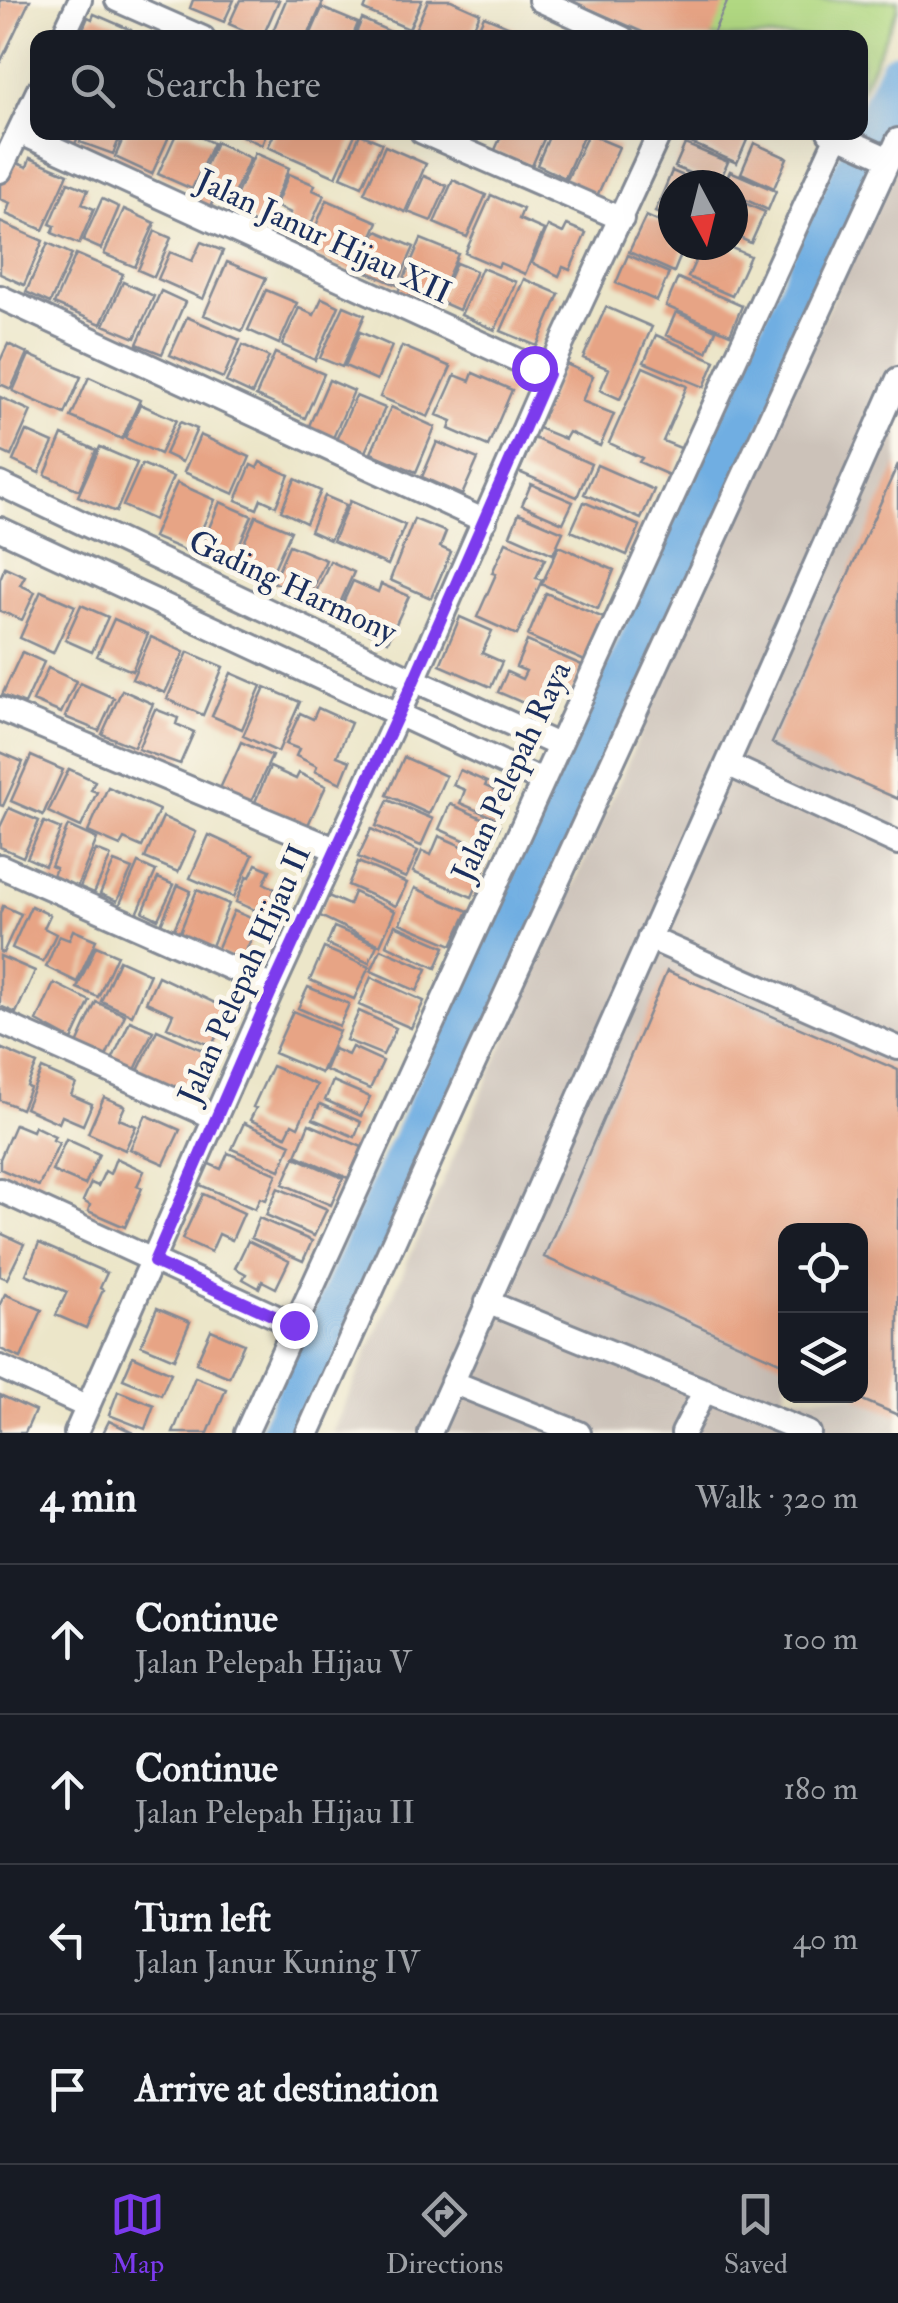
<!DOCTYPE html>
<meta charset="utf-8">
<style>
body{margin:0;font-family:"IM FELL Double Pica",serif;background:#242831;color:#f1f3f6}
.controls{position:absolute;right:30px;bottom:30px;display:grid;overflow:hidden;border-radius:20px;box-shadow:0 10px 40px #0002}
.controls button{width:90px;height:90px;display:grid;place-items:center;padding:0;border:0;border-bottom:2px solid #363941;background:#171b24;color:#f1f3f6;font:50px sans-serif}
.compass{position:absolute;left:658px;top:170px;width:90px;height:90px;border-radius:50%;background:#171b24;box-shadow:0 10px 40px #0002;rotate:173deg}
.stop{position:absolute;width:30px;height:30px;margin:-22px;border:8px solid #7c3aed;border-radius:50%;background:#fff}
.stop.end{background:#7c3aed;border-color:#fff;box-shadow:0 2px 10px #0008}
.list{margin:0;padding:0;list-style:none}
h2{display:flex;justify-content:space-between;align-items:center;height:130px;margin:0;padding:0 40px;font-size:42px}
h2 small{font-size:32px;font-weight:400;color:#9ea1a6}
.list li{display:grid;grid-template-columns:65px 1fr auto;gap:30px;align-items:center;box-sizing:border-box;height:150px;padding:0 40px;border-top:2px solid #363941}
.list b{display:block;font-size:38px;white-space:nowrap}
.list p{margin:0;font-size:32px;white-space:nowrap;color:#9ea1a6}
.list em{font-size:32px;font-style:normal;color:#9ea1a6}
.icon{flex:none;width:55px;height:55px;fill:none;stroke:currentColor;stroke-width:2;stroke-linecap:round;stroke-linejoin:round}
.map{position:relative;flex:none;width:898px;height:1433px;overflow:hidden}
.search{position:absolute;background:#171b24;box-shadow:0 10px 40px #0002;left:30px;right:30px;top:30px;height:110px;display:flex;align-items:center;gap:25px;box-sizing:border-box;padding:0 35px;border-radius:20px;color:#9ea1a6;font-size:38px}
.sheet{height:730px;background:#171b24}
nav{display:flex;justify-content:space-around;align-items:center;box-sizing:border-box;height:140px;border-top:2px solid #363941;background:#171b24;font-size:28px;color:#9ea1a6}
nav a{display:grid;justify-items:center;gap:5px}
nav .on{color:#7c3aed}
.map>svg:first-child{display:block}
.industrial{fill:#ccc2b9;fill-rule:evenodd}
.green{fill:#b1d882;stroke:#668470;stroke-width:2.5}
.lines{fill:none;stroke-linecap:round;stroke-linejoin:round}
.river{stroke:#70aee2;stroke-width:42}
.building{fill:#e7a485}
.minor-casing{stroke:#848a94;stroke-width:28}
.minor{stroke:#fff;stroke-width:22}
.route{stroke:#7c3aed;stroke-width:12}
.labels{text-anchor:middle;stroke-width:10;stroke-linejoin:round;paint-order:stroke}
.street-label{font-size:32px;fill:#1b2f5e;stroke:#fbf7ec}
</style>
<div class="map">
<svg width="898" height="1433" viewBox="0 0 898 1433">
<rect width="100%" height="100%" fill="#fbf7ec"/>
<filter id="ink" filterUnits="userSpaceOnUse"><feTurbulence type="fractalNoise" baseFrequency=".01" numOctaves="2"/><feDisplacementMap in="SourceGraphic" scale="20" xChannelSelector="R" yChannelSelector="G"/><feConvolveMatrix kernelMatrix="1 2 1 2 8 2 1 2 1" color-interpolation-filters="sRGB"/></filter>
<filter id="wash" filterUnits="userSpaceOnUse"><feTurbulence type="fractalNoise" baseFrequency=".0048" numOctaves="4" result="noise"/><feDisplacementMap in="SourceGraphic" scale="40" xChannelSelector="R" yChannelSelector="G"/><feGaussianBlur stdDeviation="2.25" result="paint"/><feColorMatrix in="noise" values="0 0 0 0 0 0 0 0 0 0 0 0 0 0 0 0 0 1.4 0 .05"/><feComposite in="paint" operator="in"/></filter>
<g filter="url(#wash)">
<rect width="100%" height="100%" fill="#ece6c9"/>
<path class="industrial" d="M898,149V1433H332ZM786,1230H860V1396H786Z"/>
<path class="green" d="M575,0H898V8L861,91L860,38L655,37Z"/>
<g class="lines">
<path class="river" d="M872,131L898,73
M280,1433L857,165"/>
</g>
<g id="blocks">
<path class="building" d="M0,0H30L0,63Z
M193,0H234L224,22L190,8Z
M240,0H279L262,38L229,24Z
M286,0H318L323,2L307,38H270Z
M368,0H422L409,29L364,10Z
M428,0H451L480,13L469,38H419L413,35Z
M569,0H728L711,38H656Z
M322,8L358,23L352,38H309Z
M94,14L131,30L128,38H79L88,17L92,19Z
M484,16L527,34L526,38H474Z
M362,19L404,38H354Z
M49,132H80L75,144Z
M84,132H122L113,154L80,142Z
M126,132H171L152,174L115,157Z
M177,132H190L213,143L192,189L158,174Z
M233,132H267L262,145Z
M275,132H356L336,177L268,147Z
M503,132H547L532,166L494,152Z
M551,132H585L565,178L537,165Z
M685,132H729L747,140L737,163L682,139Z
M360,134L382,143L362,186L341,177Z
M588,134L619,147L597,196L566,182Z
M216,142L250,158L230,203L215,196L208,212L189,204Z
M754,143L787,158L774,188L741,173Z
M685,144L728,162L718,185L675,167Z
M385,146L426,164L405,212L364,193Z
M255,153L289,168L263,227L229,212Z
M30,158L68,174L43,230L6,214L10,203L0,199V175L7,159L27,167Z
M672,171L705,185H673V220L655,212Z
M730,171L776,191L768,210L733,194V185H724Z
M289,174L315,185L313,190L324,195L303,242L282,233L291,213L275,206Z
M424,176L447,186L431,221L408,212Z
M453,180L486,195L467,237L434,223Z
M68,182L88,190L82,204L94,209L79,244L52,233L55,226L50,224Z
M491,195L523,209L519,219L544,230L525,274L500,263L498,267L465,253Z
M733,198L765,212L751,243L733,235Z
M102,199L119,207L101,249L83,241Z
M327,200L378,222L355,273L305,251Z
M124,209L155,223L135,267L104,254Z
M646,216L673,228V245H685L674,272L629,252Z
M0,222L43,241L24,285L0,274Z
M567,225L586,233L570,270L563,267L559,276L532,263L548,226L563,233Z
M155,231L171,238L154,277L138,270Z
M377,231L414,247L397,285L360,269Z
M421,239L458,254L434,307L398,292Z
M201,242L223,251L203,299L158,279L170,252L192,261Z
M48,243L72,254L50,303L26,292Z
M693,245H725L750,256L732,296L688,277L699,253L691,249Z
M76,254L123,274L101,324L54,304Z
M628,255L669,273L657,301L616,283Z
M227,262L266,278L242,331L204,315Z
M456,263L476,271L459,310L439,301Z
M482,268L516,282L495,330L461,315Z
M678,278L742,306L730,334L666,306Z
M524,279L559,294L537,346L501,331Z
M123,282L154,296L135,338L104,325Z
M266,290L297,303L279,344L248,330Z
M161,291L185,302L162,354L137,344Z
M322,298L339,306L315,360L282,345L299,308L314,315Z
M344,306L365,315L342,367L320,358Z
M606,307L652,327L620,399L600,390L609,369L583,358Z
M676,312L716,330L707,352L666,335Z
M187,317L240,340L223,378L170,355Z
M360,332L392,346L377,380L345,366Z
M656,335L715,361L704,387L644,362Z
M8,344L27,353L11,389L0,384V361Z
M243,345L269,357L252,394L226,382Z
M402,346L451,367L428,417L380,397Z
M275,353L324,374L305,418L256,396Z
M29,355L81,377L65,414L13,391Z
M564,363L593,376L582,401L614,414L600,446L569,432L565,439L536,427Z
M643,367L687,386L663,441L683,449L671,476L639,462L642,458L609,443Z
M473,373L512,390L488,446L449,429L452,421L437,415L455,375L470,381Z
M89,377L140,400L122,439L71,417Z
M329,380L354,391L333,438L308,428Z
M356,396L385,408L365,452L336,440Z
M0,397L31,411L11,456L0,451Z
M140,404L176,420L160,454L125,438Z
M391,407L435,427L416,472L371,453Z
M180,422L197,429L182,462L165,454Z
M26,431L53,443L39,473L13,461Z
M62,435L96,450L79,490L45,475Z
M200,435L250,457L234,494L184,472Z
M534,438L591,464L577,497L519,472Z
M437,442L478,459L462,495L422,477Z
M100,447L137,463L116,512L78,496Z
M260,462L289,475L276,506L261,499L257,509L236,500L251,465L257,468Z
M142,464L173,477L154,520L123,506Z
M898,464V799L772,743Z
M597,465L654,490L641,519L584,494Z
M295,479L321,491L306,523L281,511Z
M177,483L215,500L191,553L153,537Z
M531,484L573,502L563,523L522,505Z
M325,496L346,505L330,540L310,531Z
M350,501L405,525L388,565L333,541Z
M220,502L252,516L231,563L200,549Z
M584,502L640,526L627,555L571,531Z
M519,513L563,532L553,554L510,535Z
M256,516L291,531L267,584L232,569Z
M414,519L446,532L440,547L451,552L431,598L390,580Z
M506,542L545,559L536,578L542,580L517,635L477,617L496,574L492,573Z
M289,545L326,560L309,598L273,582Z
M559,546L614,570L598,609L542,584Z
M330,561L354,572L335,614L311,603Z
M5,567L25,576L20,585L35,592L22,620L0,611V579Z
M353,581L378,592L381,584L409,596L388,641L336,618Z
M41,591L75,606L53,653L20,638Z
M546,593L606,619L587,662L528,636Z
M81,605L108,617L92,652L65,640Z
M460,617L492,631L482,653L502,662L491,687L440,665Z
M114,619L148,634L132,671L97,656Z
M151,637L184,652L165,693L132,679Z
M527,641L584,666L572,692L559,686L548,710L530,703L528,705L498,692L507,672L522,679L526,671L516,667Z
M22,652L44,662L25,704L2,695Z
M188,652L223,667L203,715L167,699Z
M48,668L76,681L61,713L33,701Z
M231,673L261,686L242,729L212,716Z
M80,683L114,698L99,731L65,717Z
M265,687L300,702L278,752L243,736Z
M122,690L153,704L134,747L102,734Z
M318,708L351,723L337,756L350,761L341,783L315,771L317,766L296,756L299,749L286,744L300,713L313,719Z
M155,709L178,718L176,724L194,732L180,764L138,749Z
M241,742L272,756L249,806L218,793Z
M0,752L23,762L3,806L0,805Z
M31,756L63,770L43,815L11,801Z
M404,757L446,776L429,814L387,795Z
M270,767L296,779L299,773L326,786L307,827L255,802Z
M69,769L95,781L91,790L97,792L81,827L48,812Z
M460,770L487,782L485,786L509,797L499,820L460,803L465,790L453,785Z
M108,787L159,810L142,847L124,839L120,846L88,832Z
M388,800L433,819L421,846L376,826Z
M450,804L500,826L489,851L439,829Z
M9,808L39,821L23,857L0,847V827Z
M163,817L196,832L178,872L145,858Z
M44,822L61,829L45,866L27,858Z
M68,826L97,839L74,894L50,883L56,868L51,866Z
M371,829L418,851L406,878L358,857Z
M209,835L253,855L234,897L190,878Z
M439,836L489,858L472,897L413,872L422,851L431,855Z
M96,850L111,856L94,893L80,887Z
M114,862L132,869L117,901L100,894Z
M358,862L407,883L396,906L348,885Z
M138,863L156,871L137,914L119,906Z
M256,864L270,870L264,883L275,889L264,914L236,902L247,876L250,877Z
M158,878L174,885L158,919L143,912Z
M178,885L191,891L174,929L161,924Z
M415,888L468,911L452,945L400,923Z
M197,890L229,904L210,951L178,937Z
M354,892L395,911L380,945L320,916L328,896L349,905Z
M3,906L21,914L3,953L0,952V914Z
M31,906L50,915L44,928L56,934L43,962L12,948Z
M234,911L253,919L255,915L278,925L271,940L254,932L241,963L216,952Z
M395,925L445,947L436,968L386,945Z
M334,927L377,945L369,963L327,944Z
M73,930L96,940L77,982L46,967L59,936L69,940Z
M96,946L117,955L98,997L77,988Z
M324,948L369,967L354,999L310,980Z
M381,949L427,969L417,991L371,971Z
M0,956L35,971L16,1013L0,1006Z
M119,960L150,974L132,1015L101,1001Z
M667,971L898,1070V1415L853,1396H860V1230H786V1365L544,1257Z
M158,976L228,1009L212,1046L167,1027L173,1014L146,1002Z
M371,977L424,1001L411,1028L359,1005Z
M54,983L90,1001L72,1040L37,1021Z
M308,987L349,1004L339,1026L298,1008Z
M96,1002L125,1015L103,1063L74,1051Z
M293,1011L339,1031L321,1073L274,1053Z
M359,1011L396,1028L383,1055L346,1040Z
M130,1021L153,1031L134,1072L111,1062Z
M157,1030L207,1052L188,1096L137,1073Z
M352,1047L383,1061L370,1089L325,1070L334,1049L348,1055Z
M0,1048L37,1064L27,1086L30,1088L21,1109L0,1100Z
M272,1066L317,1085L298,1127L292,1124L286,1136L250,1120L256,1108L253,1107Z
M42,1069L76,1084L71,1095L92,1104L83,1125L62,1116L59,1123L25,1108Z
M333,1081L370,1097L361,1116L325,1100Z
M104,1097L125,1106L119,1119L136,1126L125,1150L88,1133Z
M320,1104L361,1122L355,1137L313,1119Z
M146,1115L180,1130L164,1164L130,1149Z
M244,1123L291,1144L280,1170L232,1149Z
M15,1124L32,1131L34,1126L55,1136L53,1140L59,1143L39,1186L0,1169V1159Z
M309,1124L362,1147L348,1178L296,1155Z
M66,1139L99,1154L85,1185L52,1171Z
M228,1153L277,1174L266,1200L260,1198L255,1209L198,1184L207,1163L221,1169Z
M295,1157L343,1178L331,1205L283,1184Z
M116,1158L144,1171L137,1186L142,1188L125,1227L88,1211L90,1205L83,1201L91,1183L98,1186L105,1171L110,1174Z
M278,1188L327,1209L314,1236L266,1215Z
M203,1194L244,1213L232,1240L219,1234L211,1252L182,1239Z
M259,1218L312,1241L303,1261L251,1238Z
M0,1233L24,1244L7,1279L0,1276Z
M248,1241L289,1261L276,1288L262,1281L259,1288L243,1279L246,1274L235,1268Z
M39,1243L107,1273L100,1288L103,1290L86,1328L56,1315L67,1292L26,1274Z
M5,1294L42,1310L21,1358L0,1349V1304Z
M157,1308L190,1322L174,1359L141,1345Z
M211,1330L244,1344L229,1377L196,1363Z
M133,1356L171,1373L161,1395L123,1379Z
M195,1377L226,1389L208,1433H173Z
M118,1391L154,1405L145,1429L109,1415Z
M0,1395L35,1411L25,1433H0Z
M109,1421L134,1433H103Z"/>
</g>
</g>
<g filter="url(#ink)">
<use href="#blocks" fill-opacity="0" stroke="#848a94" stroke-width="2.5"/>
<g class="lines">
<g class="minor-casing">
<path id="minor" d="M117,0L203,38
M540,0L622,38
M62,38L80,0
M19,132L548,374
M422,132L622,219
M829,132L889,159
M0,171L38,91
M0,297L485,521
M0,484L414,680L558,745
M0,529L542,781
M0,709L335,849
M727,764L898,843
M0,866L273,987
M649,938L898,1048
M0,1022L215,1118
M0,1190L294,1325
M487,1302L809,1433
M0,1367L88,1407
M452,1382L579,1433
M76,1433L273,987L414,680L548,374L660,132
M246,1433L837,136
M308,1433L458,1098L898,140
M430,1433L898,379
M683,1433L705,1390"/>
</g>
<use href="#minor" class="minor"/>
</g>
</g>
<g class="lines" filter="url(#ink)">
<path class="route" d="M294,1325L154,1262L273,987L414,680L548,374L534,368"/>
</g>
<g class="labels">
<g class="street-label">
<text transform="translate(324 236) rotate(25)" y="11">Jalan Janur Hijau XII</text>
<text transform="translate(293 586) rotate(25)" y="11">Gading Harmony</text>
<text transform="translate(511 771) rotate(-65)" y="11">Jalan Pelepah Raya</text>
<text transform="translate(244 974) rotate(-66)" y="11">Jalan Pelepah Hijau II</text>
</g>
</g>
</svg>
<div class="controls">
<button><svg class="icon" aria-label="locate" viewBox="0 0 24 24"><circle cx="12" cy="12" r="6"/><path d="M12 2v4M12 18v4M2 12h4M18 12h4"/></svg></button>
<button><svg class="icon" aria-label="layers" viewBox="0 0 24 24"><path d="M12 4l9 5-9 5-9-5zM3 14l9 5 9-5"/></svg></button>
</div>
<svg class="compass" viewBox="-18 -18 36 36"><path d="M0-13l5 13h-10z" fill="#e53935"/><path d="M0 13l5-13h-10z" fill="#9ea1a6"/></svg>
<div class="stop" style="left:534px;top:368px"></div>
<div class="stop end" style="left:294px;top:1325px"></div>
<div class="search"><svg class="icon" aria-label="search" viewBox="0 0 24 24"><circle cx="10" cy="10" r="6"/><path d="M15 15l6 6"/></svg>Search here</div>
</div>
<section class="sheet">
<h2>4 min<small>Walk · 320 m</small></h2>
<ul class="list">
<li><svg class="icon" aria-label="ahead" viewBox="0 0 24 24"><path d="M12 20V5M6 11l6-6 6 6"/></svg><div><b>Continue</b><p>Jalan Pelepah Hijau V</p></div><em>100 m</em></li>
<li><svg class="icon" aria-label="ahead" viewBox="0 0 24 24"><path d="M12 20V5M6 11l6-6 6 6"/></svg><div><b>Continue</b><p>Jalan Pelepah Hijau II</p></div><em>180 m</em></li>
<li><svg class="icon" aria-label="left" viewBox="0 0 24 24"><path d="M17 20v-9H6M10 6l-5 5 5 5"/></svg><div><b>Turn left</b><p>Jalan Janur Kuning IV</p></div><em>40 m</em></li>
<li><svg class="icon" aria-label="arrive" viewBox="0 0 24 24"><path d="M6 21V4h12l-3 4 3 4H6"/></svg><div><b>Arrive at destination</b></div></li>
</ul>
</section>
<nav>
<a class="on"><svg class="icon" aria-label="map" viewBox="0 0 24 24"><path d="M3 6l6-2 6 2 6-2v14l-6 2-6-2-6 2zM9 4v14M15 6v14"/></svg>Map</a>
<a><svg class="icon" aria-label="directions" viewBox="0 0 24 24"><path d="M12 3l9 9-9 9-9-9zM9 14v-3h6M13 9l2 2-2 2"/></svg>Directions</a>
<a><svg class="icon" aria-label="saved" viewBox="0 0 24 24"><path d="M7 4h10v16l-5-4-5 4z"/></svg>Saved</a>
</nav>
